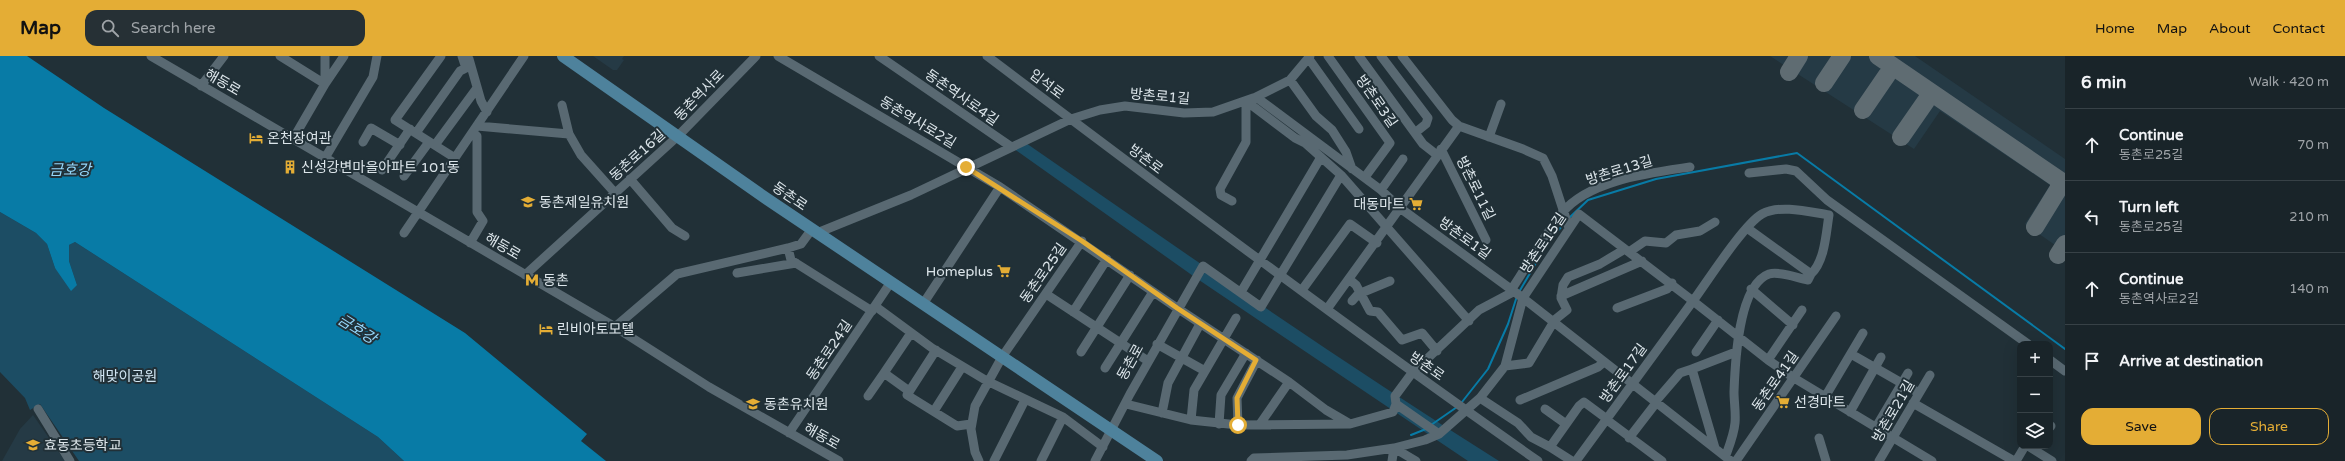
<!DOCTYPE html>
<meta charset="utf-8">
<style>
body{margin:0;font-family:"Varela Round","Noto Sans KR",sans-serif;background:#263035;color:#f1f3f6}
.controls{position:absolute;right:12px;bottom:12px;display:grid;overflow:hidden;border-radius:8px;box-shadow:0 4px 16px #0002}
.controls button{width:36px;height:36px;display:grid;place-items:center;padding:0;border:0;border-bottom:1px solid #374146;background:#192429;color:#f1f3f6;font:20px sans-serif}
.stop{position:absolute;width:12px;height:12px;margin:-9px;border:3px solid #e4ad35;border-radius:50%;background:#fff}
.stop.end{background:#e4ad35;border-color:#fff;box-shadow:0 1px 4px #0008}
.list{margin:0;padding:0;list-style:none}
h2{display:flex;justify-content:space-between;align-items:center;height:52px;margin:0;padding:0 16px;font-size:17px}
h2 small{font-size:13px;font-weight:400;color:#9fa4a8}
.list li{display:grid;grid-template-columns:26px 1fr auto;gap:12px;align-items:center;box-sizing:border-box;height:72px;padding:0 16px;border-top:1px solid #374146}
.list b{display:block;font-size:15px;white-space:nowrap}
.list p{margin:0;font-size:13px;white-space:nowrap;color:#9fa4a8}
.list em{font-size:13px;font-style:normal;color:#9fa4a8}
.actions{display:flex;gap:8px;padding:12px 16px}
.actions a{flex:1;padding:9px 0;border:1px solid #e4ad35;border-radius:12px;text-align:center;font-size:14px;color:#e4ad35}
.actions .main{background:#e4ad35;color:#111}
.icon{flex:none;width:22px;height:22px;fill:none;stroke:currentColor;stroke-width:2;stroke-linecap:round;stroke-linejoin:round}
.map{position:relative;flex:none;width:2065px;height:405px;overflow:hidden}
header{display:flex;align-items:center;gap:24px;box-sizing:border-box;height:56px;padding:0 20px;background:#e4ad35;color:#111}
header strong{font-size:19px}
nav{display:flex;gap:22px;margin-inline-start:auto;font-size:14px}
.search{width:280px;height:36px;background:#263035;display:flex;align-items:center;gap:10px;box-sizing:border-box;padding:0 14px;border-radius:12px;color:#9fa4a8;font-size:15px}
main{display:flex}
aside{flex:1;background:#192429}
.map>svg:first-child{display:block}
.built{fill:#253a45}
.green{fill:#1c4d64}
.water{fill:#087ba6}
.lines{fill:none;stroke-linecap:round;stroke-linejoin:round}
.stream{stroke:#087ba6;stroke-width:2}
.taxiway{stroke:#5f6c72;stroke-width:18}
.minor{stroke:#596972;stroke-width:9}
.major{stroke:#4e829c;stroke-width:12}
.route{stroke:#e4ad35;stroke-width:5}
.labels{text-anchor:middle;stroke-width:4;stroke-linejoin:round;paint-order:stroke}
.street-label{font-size:14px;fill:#dce5ea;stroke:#213037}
.poi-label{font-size:14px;fill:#dce5ea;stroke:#213037;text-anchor:start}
.park-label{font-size:14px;fill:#d0e5f2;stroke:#213037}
.water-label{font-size:15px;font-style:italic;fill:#94d7fb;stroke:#213037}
</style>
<header>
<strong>Map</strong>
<div class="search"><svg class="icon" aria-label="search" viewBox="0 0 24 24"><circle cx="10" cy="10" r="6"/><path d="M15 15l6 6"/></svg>Search here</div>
<nav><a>Home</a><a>Map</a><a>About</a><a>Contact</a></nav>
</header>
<main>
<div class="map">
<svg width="2065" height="405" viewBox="0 0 2065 405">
<rect width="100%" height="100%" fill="#213037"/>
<path class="built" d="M593,0H624L622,3L624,4L617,14H613Z
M1770,0H1915L2065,103V196L2025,168L2050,129L1940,55L1914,93Z
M33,359L65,405H2L20,373Z"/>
<path class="green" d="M1023,85C1180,194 1337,303 1499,405H1468L1196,222L1010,90Z
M0,156L36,177L47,188L55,212L77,229L69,205V189L75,186L378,381L404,405H79L40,348L30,354L25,342L0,316Z"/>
<path class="water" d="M0,0H27L104,52L465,277L587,378L581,385L606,405H404L378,381L75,186L69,189V205L77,229L71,235L55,212L47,188L36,177L0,156Z"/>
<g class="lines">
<path class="stream" d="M1569,162L1588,144L1656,123L1797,97L2065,293
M1519,236L1550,183L1565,167
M1462,346L1488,313L1508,268L1517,240
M1431,369L1457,351
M1411,379L1426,373"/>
<path class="taxiway" d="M1878,0L2065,128
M1789,16L1799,0
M1824,27L1842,0
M1863,54L1887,19
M1901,81L1926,45
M2035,171L2059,132V124
M2058,199L2065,188"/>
<path class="minor" d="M151,0L615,271L709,331L839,405
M280,0L325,28L293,83
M325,0V28
M441,0L395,64L455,102
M778,0L1000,131L1177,252L1289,326L1326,354L1350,368
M879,0L1010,90
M987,0C1169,137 1351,274 1538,405
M1328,0L1390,87L1365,121
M1359,0L1423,88L1437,99
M1381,0L1428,62L1426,68L1416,76
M1402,0L1452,64L1459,70
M469,3L481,45L487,56
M1309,3L1359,73
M1290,24L1316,60L1332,74L1346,96L1352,113
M325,28L344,0
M201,30L224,0
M1256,41L1381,134L1400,152L1523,242L1731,405
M1246,45L1295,82L1305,87L1309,84
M562,49L569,78
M477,70L569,78L581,99L615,137
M416,77L460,15L466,12L462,0
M1489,81L1501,48
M363,86L371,72L400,89
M1305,87L1341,119L1469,265
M435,89L477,32
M1441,93L1486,184
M325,102L373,21L377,0
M382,114L410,73
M1749,117L1786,113L1796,115L1827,144L2028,288
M404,120L429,86
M630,123L672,172L685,180
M1381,134L1403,103
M1232,145L1221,139L1220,133L1246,86V45
M404,177L524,0
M817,177L911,139L1071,63L1100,54L1125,50L1184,57L1213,56L1256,41L1290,24L1310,0
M470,187L483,165L477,156V80L473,77
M788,192L801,188L812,173
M1629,196L1645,185L1666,187L1676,179L1700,175L1715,166
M737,217L796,207
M525,219L678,80L756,0
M1350,224L1356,229L1370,255L1378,256L1402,284L1422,277L1437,295
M1751,233L1793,269
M1302,234L1350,168L1377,187
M1511,234C1528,209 1543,181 1562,157C1589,124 1650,117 1690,111
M1241,236L1321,101
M1361,237L1390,225
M1046,238L1148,305
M1561,240L1642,205
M1352,245L1360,236
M923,248L1000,131
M875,250L932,292L987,325L1063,361L1103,391
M1617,252L1667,233L1672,227
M1327,253L1459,70L1523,93L1543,102L1552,120L1569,172
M1073,256L1107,203
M1552,266L1567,254L1561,242L1563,229L1568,221L1600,208L1625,193
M615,271L677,218L788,192L791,204L872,255
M1157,288L1205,315
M936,294L907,339L957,370L971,368
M1081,296L1130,219
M1696,296L1718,264
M1851,298L1919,337
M1768,304L1802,254
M2050,304L2065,315
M1505,310L1529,307L1553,267
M1105,312L1153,236
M909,335L884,317L911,277
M868,340L884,317
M1825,341L1863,277
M1480,342L1518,367L1531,381L1550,391
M1520,344L1598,311L1604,306
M1655,346L1680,317L1692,313
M1913,347L2014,405
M1126,348L1191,364L1238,369L1350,368L1393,356L1396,348L1395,340L1412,317L1479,254L1513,236
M1396,348L1439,378
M38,353L70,405
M1545,353L1566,368
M934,355L962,311
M1850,356L1881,301
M1162,357L1168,327L1200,268
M1191,364L1194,334L1236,262
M1607,364L1662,405
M1219,368L1221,339L1246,297
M1260,368L1289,326
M1238,369L1237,342L1257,304
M1876,371L1908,317
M2050,371L2051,370
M789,377L891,226
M1629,382L1656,347
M1819,382L1826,405
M2028,390L2052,405
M1715,392L1692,313L1736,296
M1726,399C1730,388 1734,378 1735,367C1736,357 1734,346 1734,336C1735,308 1738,229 1769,218C1779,215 1797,222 1808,224L1811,218
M979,405L975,396L971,373L975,350L1002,301L1082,185
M994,405L1025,344
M1041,405L1063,361
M1095,405L1130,338L1203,210L1261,251L1341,119
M1251,405L1254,402L1347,399L1394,392L1425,384L1439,378L1480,342L1505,310L1523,242L1579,158L1693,245C1707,226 1744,168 1762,158C1780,148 1810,156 1829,159C1826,177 1825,205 1811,218L1747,172
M1392,405L1394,392L1416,405
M1572,405L1550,391L1579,350L1584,346L1607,363
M1576,405L1693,245L1768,304L1794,322L1932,405
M1736,405L1836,260
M1879,405L1930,319
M2016,405L2025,390"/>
<path class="major" d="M563,0L767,143L1157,405"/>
</g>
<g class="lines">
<path class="route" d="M966,111L1082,185L1177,252L1256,304L1237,342L1238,369"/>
</g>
<defs>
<g id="hotel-bare" transform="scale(1.08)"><path d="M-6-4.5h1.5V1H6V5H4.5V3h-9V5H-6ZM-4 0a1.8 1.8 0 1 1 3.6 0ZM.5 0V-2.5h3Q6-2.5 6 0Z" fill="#e4ad35" stroke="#213037" stroke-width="2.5" paint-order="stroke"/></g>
<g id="building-bare" transform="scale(1.08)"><path d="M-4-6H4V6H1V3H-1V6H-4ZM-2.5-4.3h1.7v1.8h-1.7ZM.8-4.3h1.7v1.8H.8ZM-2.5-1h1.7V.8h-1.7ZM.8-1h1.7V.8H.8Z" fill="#e4ad35" stroke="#213037" stroke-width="2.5" paint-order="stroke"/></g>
<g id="school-bare" transform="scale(1.08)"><path d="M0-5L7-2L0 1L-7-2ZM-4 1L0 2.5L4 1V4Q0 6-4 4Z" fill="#e4ad35" stroke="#213037" stroke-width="2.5" paint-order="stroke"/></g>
<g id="supermarket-bare" transform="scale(1.08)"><path d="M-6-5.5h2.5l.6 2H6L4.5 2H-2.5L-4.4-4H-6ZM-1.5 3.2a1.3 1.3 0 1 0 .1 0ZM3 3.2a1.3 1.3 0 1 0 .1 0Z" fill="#e4ad35" stroke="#213037" stroke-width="2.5" paint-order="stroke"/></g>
<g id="metro-bare" transform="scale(1.08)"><path d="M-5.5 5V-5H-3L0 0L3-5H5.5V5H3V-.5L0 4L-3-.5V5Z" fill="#e4ad35" stroke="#213037" stroke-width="2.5" paint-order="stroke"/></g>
</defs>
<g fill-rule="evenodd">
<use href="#hotel-bare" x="256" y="82"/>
<use href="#building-bare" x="290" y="111"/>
<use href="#school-bare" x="528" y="146"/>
<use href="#supermarket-bare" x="1416" y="148"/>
<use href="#supermarket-bare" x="1004" y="215"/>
<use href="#metro-bare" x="532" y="224"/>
<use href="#hotel-bare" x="546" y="273"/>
<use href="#supermarket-bare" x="1783" y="346"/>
<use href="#school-bare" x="753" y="348"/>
<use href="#school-bare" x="33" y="389"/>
</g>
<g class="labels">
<g class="street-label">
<text transform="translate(223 26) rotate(30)" y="5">해동로</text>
<text transform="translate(1047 28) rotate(37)" y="5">입석로</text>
<text transform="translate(699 39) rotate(-46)" y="5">동촌역사로</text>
<text transform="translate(1160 40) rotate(5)" y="5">방촌로1길</text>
<text transform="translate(962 41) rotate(35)" y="5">동촌역사로4길</text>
<text transform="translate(1377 45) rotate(55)" y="5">방촌로3길</text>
<text transform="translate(918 66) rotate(31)" y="5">동촌역사로2길</text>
<text transform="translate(637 99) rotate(-42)" y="5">동촌로16길</text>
<text transform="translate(1146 103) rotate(37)" y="5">방촌로</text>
<text transform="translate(1619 114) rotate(-17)" y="5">방촌로13길</text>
<text transform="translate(1476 132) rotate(64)" y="5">방촌로11길</text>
<text transform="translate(790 140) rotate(34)" y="5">동촌로</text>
<text transform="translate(1465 182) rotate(36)" y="5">방촌로1길</text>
<text transform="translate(1543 187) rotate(-56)" y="5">방촌로15길</text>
<text transform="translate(503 190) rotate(30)" y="5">해동로</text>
<text transform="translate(1043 217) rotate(-55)" y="5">동촌로25길</text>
<text transform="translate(829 294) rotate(-56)" y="5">동촌로24길</text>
<text transform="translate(1130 306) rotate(-61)" y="5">동촌로</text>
<text transform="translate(1427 310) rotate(35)" y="5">방촌로</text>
<text transform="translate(1623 317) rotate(-54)" y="5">방촌로17길</text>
<text transform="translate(1775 325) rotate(-55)" y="5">동촌로41길</text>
<text transform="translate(1893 355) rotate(-60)" y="5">방촌로21길</text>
<text transform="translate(822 380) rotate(29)" y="5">해동로</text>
</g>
<g class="poi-label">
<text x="267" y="87">온천장여관</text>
<text x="301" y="116">신성강변마을아파트 101동</text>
<text x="539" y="151">동촌제일유치원</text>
<text x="1405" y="153" text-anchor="end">대동마트</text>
<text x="993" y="220" text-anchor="end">Homeplus</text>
<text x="543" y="229">동촌</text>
<text x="557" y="278">린비아토모텔</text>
<text x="1794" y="351">선경마트</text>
<text x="764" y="353">동촌유치원</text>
<text x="44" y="394">효동초등학교</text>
</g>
<g class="park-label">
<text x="125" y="325">해맞이공원</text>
</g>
<g class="water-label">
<text x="70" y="119">금호강</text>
<text transform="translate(357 273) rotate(32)" y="5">금호강</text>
</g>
</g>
</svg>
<div class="controls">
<button>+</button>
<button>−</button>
<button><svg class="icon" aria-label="layers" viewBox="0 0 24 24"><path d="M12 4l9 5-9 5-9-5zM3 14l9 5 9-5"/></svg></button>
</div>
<div class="stop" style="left:1238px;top:369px"></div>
<div class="stop end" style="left:966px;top:111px"></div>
</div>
<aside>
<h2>6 min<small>Walk · 420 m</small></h2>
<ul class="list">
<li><svg class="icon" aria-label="ahead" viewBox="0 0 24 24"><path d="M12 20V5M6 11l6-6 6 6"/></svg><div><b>Continue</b><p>동촌로25길</p></div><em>70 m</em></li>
<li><svg class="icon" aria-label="left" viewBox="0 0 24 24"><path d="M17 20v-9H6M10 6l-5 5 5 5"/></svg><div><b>Turn left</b><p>동촌로25길</p></div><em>210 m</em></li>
<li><svg class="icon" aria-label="ahead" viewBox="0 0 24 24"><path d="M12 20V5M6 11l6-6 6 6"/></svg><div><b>Continue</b><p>동촌역사로2길</p></div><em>140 m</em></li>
<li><svg class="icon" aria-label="arrive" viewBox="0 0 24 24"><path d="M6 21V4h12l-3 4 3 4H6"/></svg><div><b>Arrive at destination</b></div></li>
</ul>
<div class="actions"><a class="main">Save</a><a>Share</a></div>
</aside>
</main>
